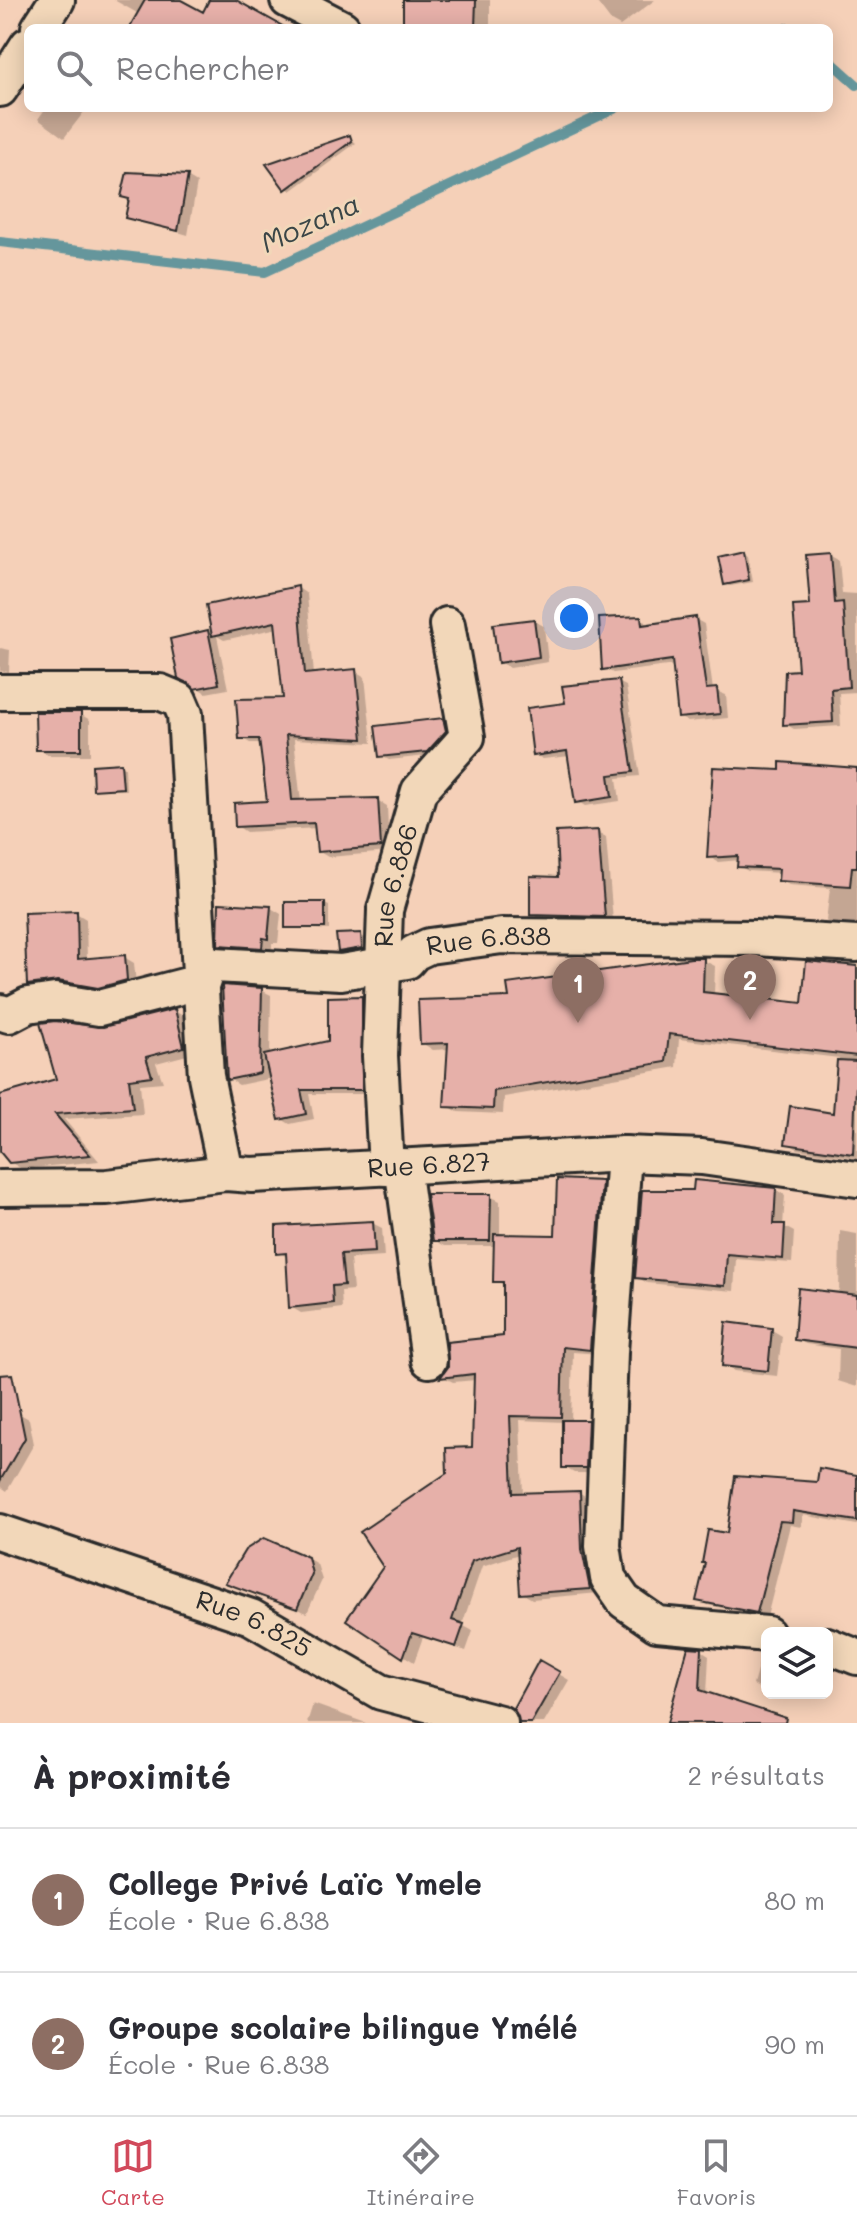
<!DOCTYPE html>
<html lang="fr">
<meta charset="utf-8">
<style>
body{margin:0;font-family:Mali,sans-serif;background:#f7f7f7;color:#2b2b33}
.controls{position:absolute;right:24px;bottom:24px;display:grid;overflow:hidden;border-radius:12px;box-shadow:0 4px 20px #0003}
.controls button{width:72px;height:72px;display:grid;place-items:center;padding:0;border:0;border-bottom:2px solid #e1e1e2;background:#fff;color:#2b2b33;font:40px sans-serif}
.you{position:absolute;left:574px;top:618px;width:28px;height:28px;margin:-20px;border:6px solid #fff;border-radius:50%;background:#1a73e8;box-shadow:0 0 0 12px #1a73e833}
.badge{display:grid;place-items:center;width:52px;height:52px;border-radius:50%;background:#d1495b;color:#fff;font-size:26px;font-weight:700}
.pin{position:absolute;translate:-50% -66px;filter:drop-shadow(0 2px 4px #0008)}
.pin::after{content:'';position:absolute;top:42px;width:28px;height:24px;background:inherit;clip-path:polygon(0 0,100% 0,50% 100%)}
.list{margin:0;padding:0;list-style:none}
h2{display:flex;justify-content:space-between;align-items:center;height:104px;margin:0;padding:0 32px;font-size:34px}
h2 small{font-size:26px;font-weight:400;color:#7c7c81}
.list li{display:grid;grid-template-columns:52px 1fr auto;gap:24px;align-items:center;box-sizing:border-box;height:144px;padding:0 32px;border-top:2px solid #e1e1e2}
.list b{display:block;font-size:30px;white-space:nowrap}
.list p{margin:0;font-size:26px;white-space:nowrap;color:#7c7c81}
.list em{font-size:26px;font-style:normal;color:#7c7c81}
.icon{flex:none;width:44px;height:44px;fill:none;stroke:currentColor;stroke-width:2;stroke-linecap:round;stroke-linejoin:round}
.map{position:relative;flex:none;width:857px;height:1723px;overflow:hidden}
.search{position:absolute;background:#fff;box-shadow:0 4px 20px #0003;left:24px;right:24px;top:24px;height:88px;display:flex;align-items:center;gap:20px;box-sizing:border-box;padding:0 28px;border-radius:12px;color:#7c7c81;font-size:30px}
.sheet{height:392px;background:#fff}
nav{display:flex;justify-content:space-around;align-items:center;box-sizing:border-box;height:112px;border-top:2px solid #e1e1e2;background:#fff;font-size:22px;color:#7c7c81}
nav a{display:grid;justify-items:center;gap:4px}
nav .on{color:#d1495b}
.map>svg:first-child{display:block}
.shadow{fill:#0003}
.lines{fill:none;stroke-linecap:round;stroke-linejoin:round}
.stream{stroke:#65969c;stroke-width:10}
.building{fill:#e6b0a9;stroke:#2b2b2b;stroke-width:2}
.street-casing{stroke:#2b2b2b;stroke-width:40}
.street{stroke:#f2d7b9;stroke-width:34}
.labels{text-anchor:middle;stroke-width:6;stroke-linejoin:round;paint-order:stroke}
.street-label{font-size:26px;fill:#2b2b2b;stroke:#f2d7b9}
.water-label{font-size:28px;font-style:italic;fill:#3a4647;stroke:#f2d7b9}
</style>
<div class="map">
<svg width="857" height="1723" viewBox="0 0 857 1723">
<rect width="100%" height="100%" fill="#f5d0b8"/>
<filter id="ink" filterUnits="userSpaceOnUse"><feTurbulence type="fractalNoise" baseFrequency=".0125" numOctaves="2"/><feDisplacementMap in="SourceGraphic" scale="16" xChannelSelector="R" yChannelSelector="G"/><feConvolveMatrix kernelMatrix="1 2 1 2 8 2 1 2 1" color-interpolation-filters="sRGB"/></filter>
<g filter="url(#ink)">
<path class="shadow" d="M114,0H177L204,14L211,0H232L270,28H131L139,14Z
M405,0H490V28H405Z
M595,0H655L620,26L611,21Z
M46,108H87L64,138L38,119Z
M350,138L356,143L291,191L287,188Z
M187,177L197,183L188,235L127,217L131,200L124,196Z
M743,552L748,555L753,582L730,586L726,584Z
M830,555L839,560L842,593L857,594V692L839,693L841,726L794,729L785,724L812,606Z
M298,588L307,594L314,675L355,671L365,677L372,743L294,739L301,802L377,800L387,806L389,852L328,857L318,851L317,828L246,832L237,826L269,803L261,743H250L241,738L286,700L278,628L224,640L217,636L228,689L206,693L196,687L207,633L215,637L209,606Z
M641,618L649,626L695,619L704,624L713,690L726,695L728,718L688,722L679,717L675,665L613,673L604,668Z
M534,621L544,626L548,662L510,668L500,662Z
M0,648L10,650L9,672L0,671Z
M618,682L626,686L640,776L617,778L620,801L585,806L577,801L570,756L543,759L535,755L568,705Z
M80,714L90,720V755H48L38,749Z
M443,720L451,724L449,740L446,722H442L445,741L436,755L389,760L381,756Z
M121,765L125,768L126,790L95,789Z
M857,770V927L835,926L826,921L830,888L789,885L780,880L781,873L748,871L739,866L740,860L718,862L709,857L782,772Z
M597,832L606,837L613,921L541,919L532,914Z
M325,904L329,906V930L287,927Z
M271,908L281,914L278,943H272V952L230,950L220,944Z
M76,913L86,919L87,960L124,957L134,963L136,985L109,992L69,986L38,990L29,984Z
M360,935L365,938L366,950L340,951Z
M703,960L715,966L714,995L804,1005L857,969V1158L798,1149L787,1143L835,1115L839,1058L679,1039L677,1067L504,1097L503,1114L458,1112L447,1105L450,1049L433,1050L422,1043L511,998Z
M261,990L271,995L270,1055L330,1042L362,998L371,1004L370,1094H309L314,1119L290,1124L281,1119L272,1078L239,1085L229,1079Z
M175,1011L186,1018L195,1053L156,1063L163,1082L140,1084L143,1114L64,1119L99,1161L22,1169L10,1162L0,1149V1097L59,1081L104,1030Z
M601,1183L612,1189L600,1354L573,1352L571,1422H587L597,1428L595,1473H574L564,1467V1422L520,1420L523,1494L580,1493L590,1499L599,1593L532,1599L522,1593L519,1554L482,1566L462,1625L473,1631L466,1651L423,1637L414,1662L349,1620L474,1449L476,1380L453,1382L443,1377L505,1338V1286L495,1280L496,1246H445L434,1240L490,1196L500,1201V1236L556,1237Z
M776,1190L785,1195L783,1226L794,1232L792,1263L736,1259L734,1291L647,1283L637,1277L695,1192Z
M372,1223L382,1228L384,1257L350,1259L353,1290L341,1291L342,1308L301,1313L291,1307L289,1258L278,1252Z
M840,1231L857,1234V1387L838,1381L839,1349L806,1344L796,1339L839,1295Z
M772,1330L782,1336L777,1376L734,1371L724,1365Z
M20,1414L29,1419L34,1444L7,1491L0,1486V1429Z
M857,1477V1525L803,1515L801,1527L790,1525L767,1617L708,1605L698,1600L729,1535L818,1484Z
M307,1558L317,1564L322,1580L307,1613L228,1582Z
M701,1650L709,1655L707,1694L771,1723H669Z
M760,1660H767V1692L753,1685Z
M540,1663L569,1680L544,1723H520Z
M313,1704L366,1723H307Z"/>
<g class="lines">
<path class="stream" d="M787,28H792
M829,60L857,85
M0,242L265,272L616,108"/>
</g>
<path class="building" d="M145,0H181L203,12L209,0H236L286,28H129Z
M403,0H476L475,28H403Z
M350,135L352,141L285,190L266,164Z
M127,172L188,175L178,231L125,218L129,199L121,197Z
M744,550L749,580L724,585L718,556Z
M831,553L835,603L843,602L849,687L831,689L833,722L783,725L785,671L798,670L793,606L810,605L806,555Z
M298,586L305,674L356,669L363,739L286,735L292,800L378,798L381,847L317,852L314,823L235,827L234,803L267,801L259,739H239L236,699L283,698L275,622L212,636L206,605Z
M641,616L642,625L696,617L706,689L717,688L720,714L678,718L672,660L602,670L599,618Z
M534,619L539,657L498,663L493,624Z
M208,630L219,684L194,689L178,678L170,639Z
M619,680L633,772L609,775L612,797L575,803L567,751L533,756L527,708L565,703L562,686Z
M35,712H81V750H36Z
M443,718L446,731L427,752L379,757L375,726Z
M780,762L857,768V867H852L850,886L778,881L779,869L737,867L738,856L707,858L713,767L780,770Z
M121,763L123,788L93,790L92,765Z
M598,830L605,917L530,915V876L558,877L556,832Z
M285,902H325V928H285Z
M219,903L271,906L268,939L263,938L262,948L218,945Z
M77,911L78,959L125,955L127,980L98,988L58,981L27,985L24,913Z
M361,933L362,948L338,952L336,934Z
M691,958H704L703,992L802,1003L806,961L857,966V1056L669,1034L666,1062L494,1091L493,1109L444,1107L448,1043L420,1044L418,1000L509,997L507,984Z
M222,985L262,988L260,1073L227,1080Z
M362,996V1090H301L306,1114L279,1120L264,1055L328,1041V997Z
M175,1009L184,1047L146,1057L152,1076L129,1079L133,1108L55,1114L90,1155L9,1163L0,1152V1095L56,1079L40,1023L55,1021L103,1027Z
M837,1060L857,1061L853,1154L785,1144L790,1106L833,1113Z
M557,1179L602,1181L590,1350L563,1347L561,1417L510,1416L513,1493L580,1491L582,1550L590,1589L520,1594L517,1547L472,1561L452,1620L464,1624L456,1647L412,1633L403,1658L346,1620L383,1567L360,1532L447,1473L446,1448L472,1447L474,1374L440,1378L448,1367L447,1342L503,1336V1282H493L494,1234L555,1235Z
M694,1180L776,1188L774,1224H785L783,1259L727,1254L725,1286L635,1278L642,1190H693Z
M426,1194H491L490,1241H433Z
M373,1221L375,1252L341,1254L344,1285L332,1286L333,1303L289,1308L286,1253L276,1254V1226Z
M798,1288L857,1295V1348L794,1340Z
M726,1322L772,1328L768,1371L722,1366Z
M12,1374L25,1438L0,1481V1375Z
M562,1420H588L586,1468H562Z
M819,1468L857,1475V1521L793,1511L792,1522L780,1521L757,1613L696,1601L705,1563H702L708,1530L727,1533L735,1476L817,1482Z
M264,1538L308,1557L312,1574L297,1609L225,1583L245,1550Z
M688,1647L702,1648L700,1690L786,1718L785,1723H667Z
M539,1660L560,1672L531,1723H519L513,1708Z"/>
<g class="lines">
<g class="street-casing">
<g id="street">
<path d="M288,0L342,28"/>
<path d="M39,28L57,0"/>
<path d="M0,89L28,45"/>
<path d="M0,692H160L179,700L185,714L206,1076L226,1173"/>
<path id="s1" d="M0,1012L9,1015L28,1005L55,1001L99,1008L203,981L205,972L215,965L341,972L407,961L414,953L429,946L502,936L755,938L857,944"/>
<path d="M624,1154L610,1352L603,1546L608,1578L624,1601L657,1624L767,1634"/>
<path d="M402,1166L429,1360"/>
<path id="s2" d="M386,1168L380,1056L385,910L419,791L467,737L447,625"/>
<path id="s3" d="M0,1188L107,1187L226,1173L252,1175L624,1154L702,1157L857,1179"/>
<path id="s4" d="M0,1532L251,1617L381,1692L500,1723"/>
<path d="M827,1645L857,1657"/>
</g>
</g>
<use href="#street" class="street"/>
</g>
</g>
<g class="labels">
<g class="street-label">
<text dy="9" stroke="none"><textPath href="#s2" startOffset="284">Rue 6.886</textPath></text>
<text dy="9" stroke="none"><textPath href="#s1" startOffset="512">Rue 6.838</textPath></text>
<text dy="9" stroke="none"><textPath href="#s3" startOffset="430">Rue 6.827</textPath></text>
<text dy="9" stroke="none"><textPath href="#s4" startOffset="270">Rue 6.825</textPath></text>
</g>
<g class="water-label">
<text transform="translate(310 223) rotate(-24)" y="10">Mozana</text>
</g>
</g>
</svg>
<div class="controls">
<button><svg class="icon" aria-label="layers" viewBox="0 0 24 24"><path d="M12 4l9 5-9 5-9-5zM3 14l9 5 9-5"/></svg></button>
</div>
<div class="you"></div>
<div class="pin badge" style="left:578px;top:1023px;background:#8d6e63">1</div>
<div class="pin badge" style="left:750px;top:1020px;background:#8d6e63">2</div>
<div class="search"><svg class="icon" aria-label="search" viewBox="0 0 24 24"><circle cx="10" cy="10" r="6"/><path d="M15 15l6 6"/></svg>Rechercher</div>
</div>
<section class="sheet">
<h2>À proximité<small>2 résultats</small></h2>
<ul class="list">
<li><span class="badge" style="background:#8d6e63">1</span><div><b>College Privé Laïc Ymele</b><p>École · Rue 6.838</p></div><em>80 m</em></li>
<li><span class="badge" style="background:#8d6e63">2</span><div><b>Groupe scolaire bilingue Ymélé</b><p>École · Rue 6.838</p></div><em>90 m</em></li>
</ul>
</section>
<nav>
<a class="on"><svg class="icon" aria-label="map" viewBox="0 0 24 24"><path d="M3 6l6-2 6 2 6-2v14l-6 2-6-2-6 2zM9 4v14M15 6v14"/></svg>Carte</a>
<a><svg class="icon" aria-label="directions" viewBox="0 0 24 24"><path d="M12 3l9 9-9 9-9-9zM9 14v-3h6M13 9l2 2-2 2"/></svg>Itinéraire</a>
<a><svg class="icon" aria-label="saved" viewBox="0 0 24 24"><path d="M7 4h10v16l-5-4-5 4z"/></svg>Favoris</a>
</nav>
